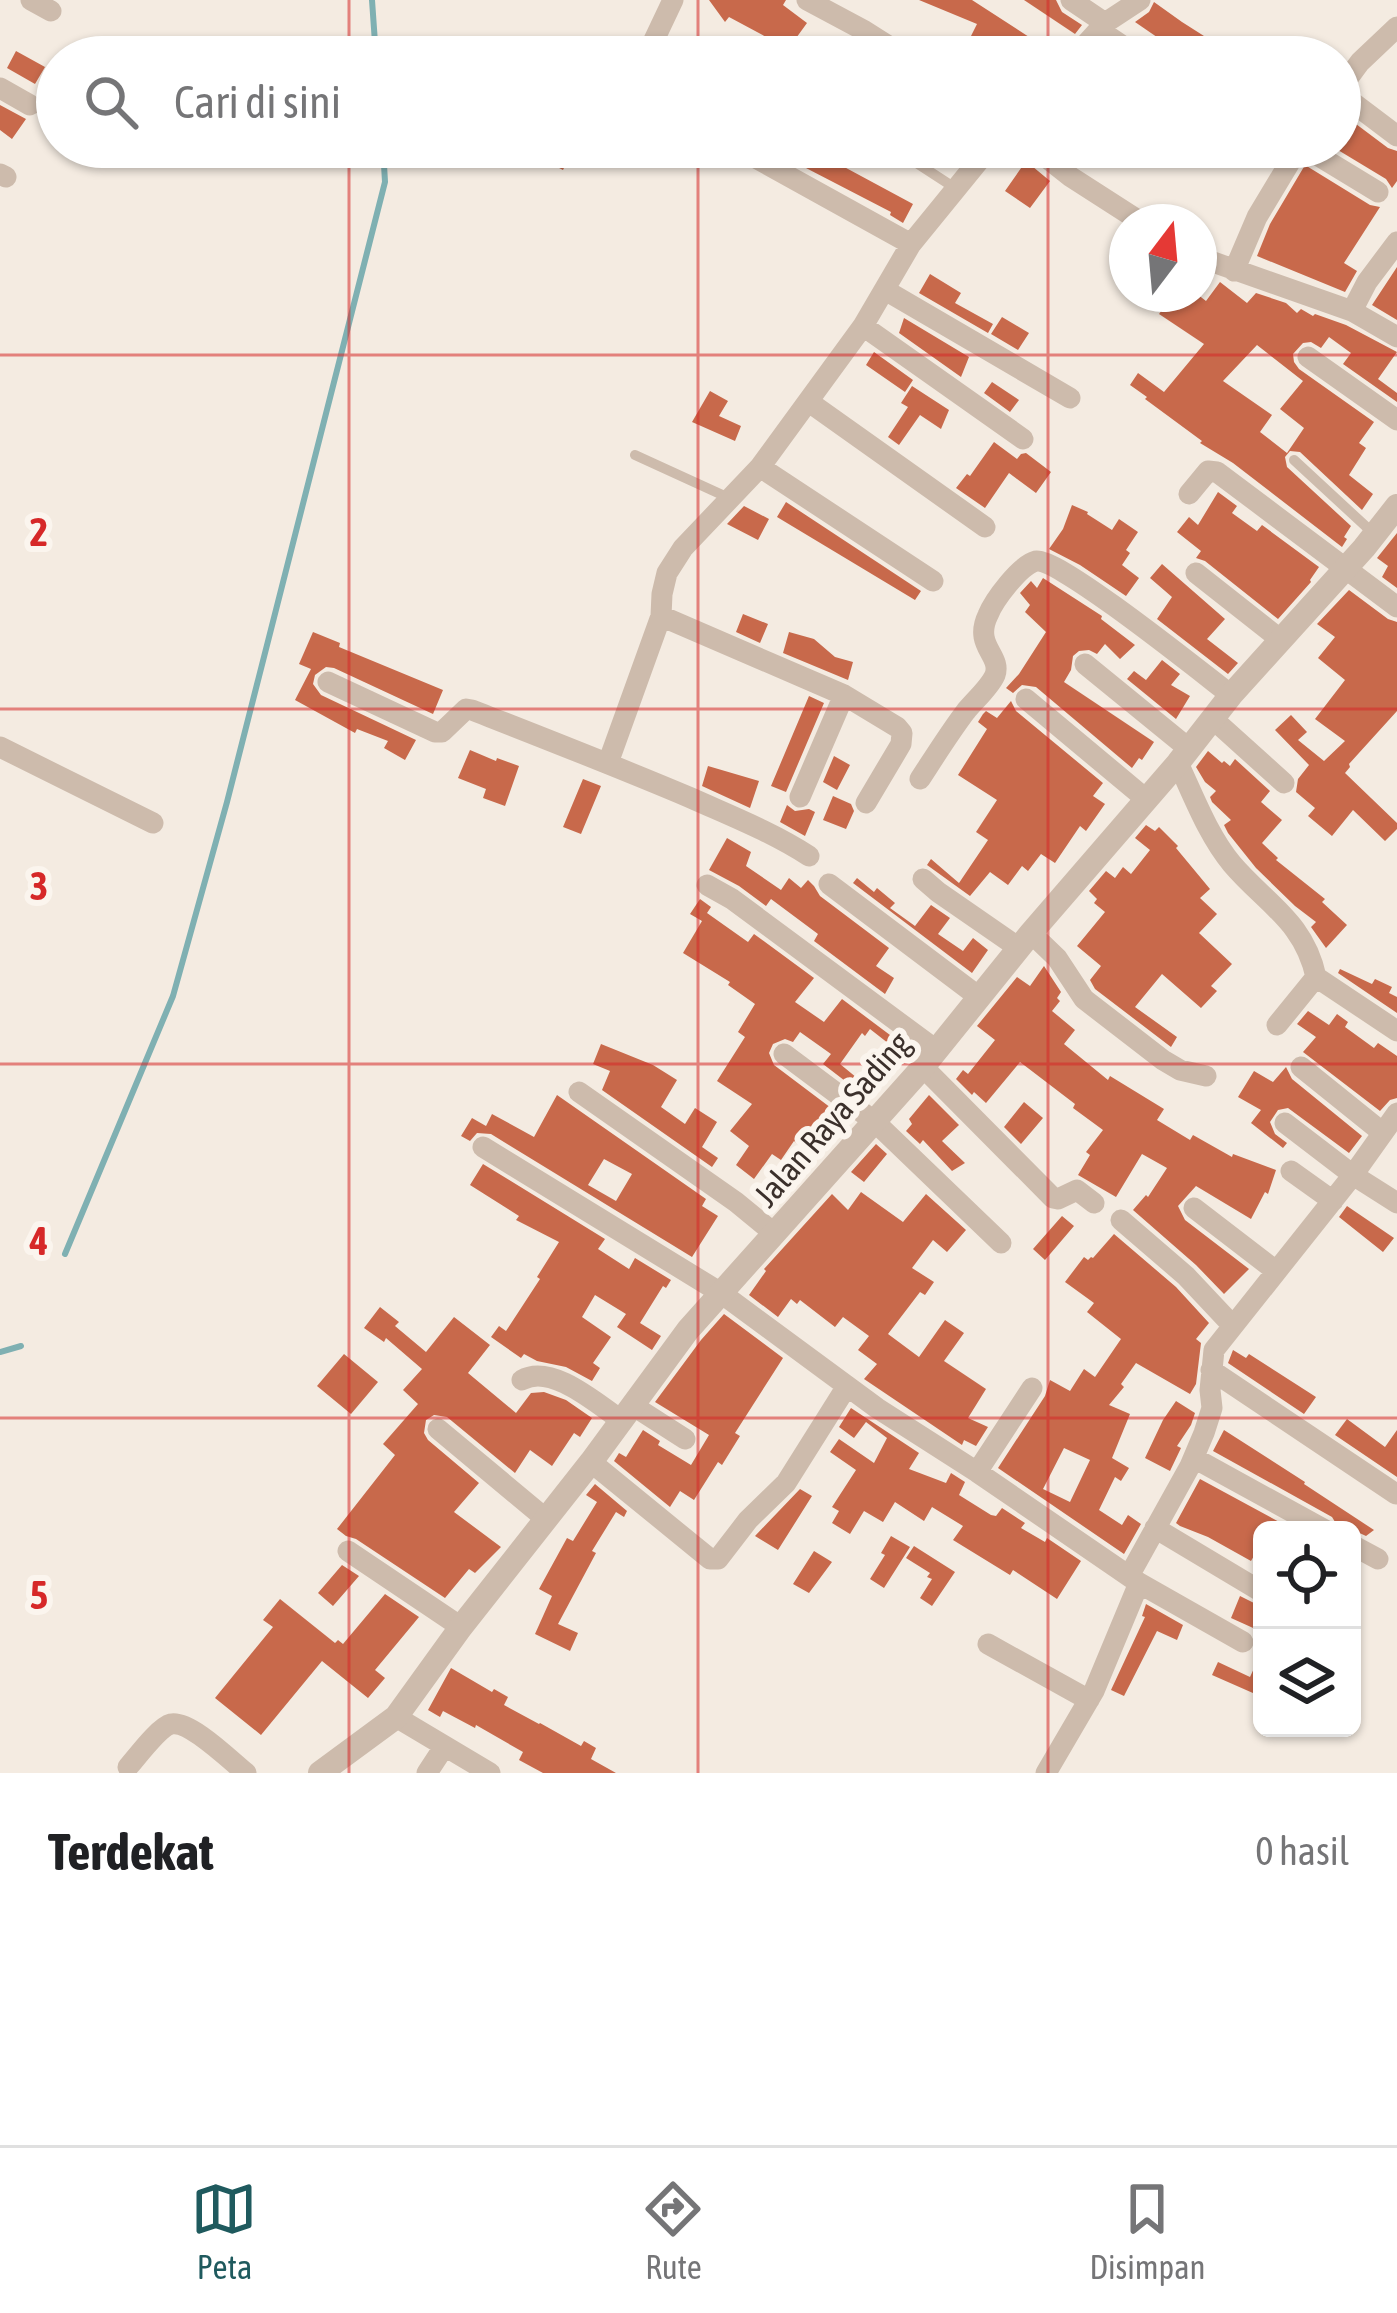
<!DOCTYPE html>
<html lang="id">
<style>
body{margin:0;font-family:"Asap Condensed",sans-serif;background:#f2f2f2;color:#202124}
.controls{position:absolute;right:36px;bottom:36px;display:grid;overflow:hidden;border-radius:18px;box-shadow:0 3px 9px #0004}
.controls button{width:108px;height:108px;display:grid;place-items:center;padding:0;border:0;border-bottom:3px solid #e0e0e0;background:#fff;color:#202124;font:60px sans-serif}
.compass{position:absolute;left:1109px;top:204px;width:108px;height:108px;border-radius:50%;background:#fff;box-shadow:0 3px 9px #0004;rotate:16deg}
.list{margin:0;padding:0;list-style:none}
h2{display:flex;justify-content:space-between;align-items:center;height:156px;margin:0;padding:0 48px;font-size:51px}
h2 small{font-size:39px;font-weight:400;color:#757577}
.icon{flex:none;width:66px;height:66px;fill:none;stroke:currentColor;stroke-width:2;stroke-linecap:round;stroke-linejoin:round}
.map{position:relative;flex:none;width:1397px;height:1773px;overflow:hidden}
.search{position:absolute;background:#fff;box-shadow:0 3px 9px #0004;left:36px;right:36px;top:36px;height:132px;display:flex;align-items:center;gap:30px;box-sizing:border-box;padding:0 42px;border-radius:66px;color:#757577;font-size:45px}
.sheet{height:372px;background:#fff}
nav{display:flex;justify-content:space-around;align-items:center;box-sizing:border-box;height:168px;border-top:3px solid #e0e0e0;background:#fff;font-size:33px;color:#757577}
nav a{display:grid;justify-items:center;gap:6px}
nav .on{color:#1f5a5e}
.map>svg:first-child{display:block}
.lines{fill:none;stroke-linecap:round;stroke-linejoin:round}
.stream{stroke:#7fb0b2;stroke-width:6}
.building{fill:#c8694b;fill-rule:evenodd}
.service{stroke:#cdbbac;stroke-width:10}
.minor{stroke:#cdbbac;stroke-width:21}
.tertiary{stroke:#cdbbac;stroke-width:24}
.grid{fill:none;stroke:#d62828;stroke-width:3;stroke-opacity:0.55}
.labels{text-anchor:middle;stroke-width:12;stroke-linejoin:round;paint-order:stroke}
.street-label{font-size:33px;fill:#3b302b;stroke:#fbf5ee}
.grid-label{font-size:39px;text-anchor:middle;font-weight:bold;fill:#d62828;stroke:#fbf5ee;stroke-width:12;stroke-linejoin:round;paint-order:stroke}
</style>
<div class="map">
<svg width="1397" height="1773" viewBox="0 0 1397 1773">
<rect width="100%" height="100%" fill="#f4ebe1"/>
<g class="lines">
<path class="stream" d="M372,0L376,57
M65,1254L173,996L227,802L385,182L383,147
M0,1352L21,1346"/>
</g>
<path class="building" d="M709,0H786L783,5L807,23L786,52L768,38L729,17L725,22Z
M919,0H972L1046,48L1040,57H995L969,40L977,24Z
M1024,0H1056L1062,12L1082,25L1075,34Z
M1154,2L1182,22L1237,57H1176L1164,48L1167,44L1135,22L1149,12Z
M16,51L45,67L35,84L7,68Z
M0,105L26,119L12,139L0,130Z
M1340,112L1388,148L1397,151V181L1392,188L1386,179L1333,147H1340Z
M518,147H559L571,153L563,170Z
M813,154L833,164L835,162L913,204L903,223L890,215L891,212L806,168Z
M1026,161L1050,181L1030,208L1005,191Z
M1305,165L1370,205L1380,207L1344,263L1357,271L1345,292L1257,256L1270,224Z
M1397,267V320L1372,305Z
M930,274L961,293L955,303L993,324L988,333L919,293Z
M1220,282L1247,303L1256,293L1286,303L1297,313L1301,309L1313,316L1315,314L1346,325L1397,352L1378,379L1397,393V402L1343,364L1351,353L1329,337L1321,348L1311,342L1303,343L1293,354L1294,362L1299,369L1374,422L1359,443L1366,448L1349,475L1373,494L1362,510L1300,452L1290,451L1285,457L1287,467L1351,526L1344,537L1347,539L1342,547L1233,463L1200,443L1202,441L1145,399L1147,397L1130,385L1138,373L1164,392L1204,344L1159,314L1171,298L1182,306L1191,294H1197L1206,301ZM1257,345L1303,381L1280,409L1304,428L1287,453L1260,432L1272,415L1223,381Z
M1002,317L1029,333L1018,350L991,334Z
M904,318L969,357L961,377L899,333Z
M874,352L913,380L905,392L866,365Z
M992,382L1019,400L1010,412L984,393Z
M912,386L949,410L941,429L920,415L899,445L888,437L908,407L901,403Z
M710,391L728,401L719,416L741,426L735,441L692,422Z
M994,442L1017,459L1021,454L1026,453L1051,472L1036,493L1009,473L985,508L956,488L967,474L970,476Z
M1218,492L1237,506L1232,513L1257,531L1262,525L1319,567L1310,580L1311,582L1278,619L1205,561L1196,558L1201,551L1177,532L1189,517L1198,525Z
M786,502L921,591L915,600L777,517Z
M1072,505L1088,512L1087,514L1112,530L1119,519L1138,532L1126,550L1130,553L1122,565L1139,578L1126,596L1080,565L1049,549L1063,529Z
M744,506L769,519L758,540L727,524Z
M1397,533V588L1382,577L1388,566L1377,558Z
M1162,564L1225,619L1207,639L1238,663L1228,674L1157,619L1172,597L1150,578Z
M1043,578L1102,616L1101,619L1135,645L1120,659L1105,644L1097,654L1089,650L1079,651L1073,656L1071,670L1064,682L1154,742L1142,760L1139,758L1132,768L1036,687L1022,685L1013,693L1006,688L1019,674L1046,632L1025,612L1030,605L1020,593L1031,581L1037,588Z
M1349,590L1388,619L1397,622V711L1349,764L1350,767L1345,773L1397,823V829L1385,841L1353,810L1332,836L1308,816L1315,808L1296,792L1298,779L1309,765L1275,730L1291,715L1307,732L1298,740L1324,761L1345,741L1315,719L1345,680L1318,658L1335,637L1317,624Z
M743,614L768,624L760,643L736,632Z
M313,632L340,643L339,647L443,690L433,714L334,668L326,667L315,675L313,684L321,695L416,740L405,760L384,748L388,741L357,729L355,733L295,700L311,669L299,664Z
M789,632L814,639L835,657L853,662L848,680L783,653Z
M1162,660L1180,674L1171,685L1190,696L1176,719L1127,679L1134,671L1146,680Z
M809,696L824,703L786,792L771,786Z
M1011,701L1016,711L1103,783L1093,796L1105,804L1086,831L1080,826L1055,863L1041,854L1028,871L1022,866L1008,885L990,872L970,896L927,865L931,859L959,883L988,840L976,832L997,800L958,775L987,729L978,722L983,714L986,711L997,718Z
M470,750L496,761L497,758L519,766L505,806L483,798L486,789L458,778Z
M1208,751L1222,763L1224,761L1230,766L1235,759L1270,791L1261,802L1282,820L1262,843L1278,858L1276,860L1325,899L1322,902L1347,925L1326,948L1311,927L1316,922L1295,906L1256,868L1228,833L1224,825L1231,820L1212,802L1210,797L1216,791L1205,782L1196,767Z
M834,756L850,765L837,790L823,782Z
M708,766L759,781L750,808L702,786Z
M583,779L601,786L581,834L563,827Z
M833,796L851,804L854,811L846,829L823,820Z
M787,805L795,811L809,809L815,812L805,836L780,822Z
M1146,825L1155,831L1159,827L1178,846L1176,848L1210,889L1200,898L1217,914L1199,933L1232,964L1211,986L1217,991L1201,1008L1162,974L1135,1007L1177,1037L1171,1047L1095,989L1090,980L1101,966L1077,946L1105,912L1094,903L1097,899L1089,891L1106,871L1115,878L1123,867L1131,874L1150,850L1135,838Z
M727,838L751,852L746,866L781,890L789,878L801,888L808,880L814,886L820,896L889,948L876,966L894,978L885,994L814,941L818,934L771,899L766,906L739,886L709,870Z
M857,878L874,892L877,888L895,903L890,908L915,926L931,905L950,918L938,934L963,951L973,938L988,950L972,973L853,883Z
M700,899L711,907L707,913L748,942L754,934L814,978L795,1002L824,1022L842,999L898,1041L893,1047L870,1029L865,1036L862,1033L840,1064L868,1087L862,1094L823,1064L831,1054L800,1032L793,1042L785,1039L773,1044L769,1053L774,1065L843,1117L812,1156L794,1141L781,1160L772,1154L754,1179L736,1165L749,1146L730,1131L752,1104L717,1081L745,1037L738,1032L755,1004L728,985L730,982L683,953L702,921L690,914Z
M1044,966L1061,992L1057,998L1060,1001L1052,1011L1075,1030L1064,1044L1108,1080L1110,1076L1164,1109L1157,1120L1190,1140L1193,1135L1232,1157L1233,1154L1276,1170L1268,1194L1265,1192L1251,1219L1196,1186L1178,1206L1185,1220L1249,1269L1224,1294L1196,1265L1133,1210L1146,1195L1148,1197L1167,1168L1142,1154L1116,1197L1078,1175L1090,1155L1086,1152L1103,1130L1073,1108L1075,1104L1020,1062L986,1103L974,1092L972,1095L956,1079L963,1070L968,1074L995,1040L977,1026L1017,977L1030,986Z
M1340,969L1372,984L1375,979L1392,987L1389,993L1397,997V1013L1338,973Z
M1308,1011L1329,1025L1337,1014L1348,1022L1345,1027L1374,1048L1378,1043L1397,1056V1098L1390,1100L1380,1111L1303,1052L1316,1037L1297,1024Z
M601,1044L653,1065L677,1080L661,1107L685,1124L695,1108L717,1122L702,1147L718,1158L712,1167L602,1090L610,1071L593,1064Z
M1286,1067L1292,1079L1362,1136L1349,1153L1288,1108L1278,1110L1270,1122L1275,1134L1287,1143L1283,1148L1251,1123L1261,1110L1238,1097L1254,1071L1273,1082Z
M557,1095L706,1199L702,1206L718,1216L692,1257L491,1134L477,1133L470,1141L461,1136L472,1118L486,1126L492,1114L534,1137ZM604,1159L632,1174L616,1201L588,1185Z
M929,1095L959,1125L942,1141L965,1163L952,1171L923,1140L920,1144L906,1131L912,1124L909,1119Z
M1024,1102L1043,1118L1021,1144L1004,1127Z
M876,1144L887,1154L864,1182L851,1172Z
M483,1164L605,1239L598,1249L629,1269L635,1258L671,1280L666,1288L663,1286L640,1323L661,1336L652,1350L617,1327L626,1314L595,1295L582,1317L611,1337L593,1363L600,1368L592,1381L566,1367L537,1361L524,1354L521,1358L491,1337L499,1326L506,1331L540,1279L537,1277L559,1242L516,1220L519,1216L470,1185Z
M861,1192L903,1222L926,1194L966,1230L947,1252L933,1240L912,1268L934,1282L925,1295L920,1292L888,1334L919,1357L945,1320L964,1333L944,1361L986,1389L968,1418L988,1427L976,1446L964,1440L962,1445L864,1379L877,1364L858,1350L869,1336L843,1317L835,1327L800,1300L797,1304L791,1299L778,1317L749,1295L766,1271L764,1269L832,1194L848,1210Z
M1347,1206L1394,1238L1383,1252L1339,1217Z
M1062,1216L1074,1226L1045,1260L1033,1249Z
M1114,1234L1176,1287L1209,1323L1196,1339L1201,1343L1196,1384L1190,1394L1136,1363L1121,1384L1124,1387L1109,1405L1130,1414L1112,1458L1129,1468L1121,1481L1115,1477L1099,1510L1122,1525L1128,1515L1141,1524L1124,1554L998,1468L1045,1396L1050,1380L1070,1391L1084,1369L1095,1377L1121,1339L1087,1312L1094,1303L1065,1282L1084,1257L1088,1260L1091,1257L1093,1258ZM1064,1448L1090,1460L1070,1502L1043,1489Z
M380,1307L399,1322L395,1326L426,1352L454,1317L490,1345L468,1373L516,1413L531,1393L544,1392L566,1400L592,1418L580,1437L574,1433L552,1466L530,1450L515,1473L447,1417L434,1415L426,1420L424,1433L428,1440L479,1483L454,1512L501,1547L475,1573L469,1569L445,1598L356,1539L346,1536L337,1529L395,1455L383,1444L418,1404L403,1390L422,1369L386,1338L384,1342L364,1328Z
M724,1314L783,1358L735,1433L740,1436L722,1465L718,1462L694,1500L680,1491L670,1507L614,1461L619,1453L626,1457L643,1430L660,1441L658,1445L691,1465L709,1435L655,1402L701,1340Z
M1233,1350L1246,1358L1249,1354L1316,1397L1304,1414L1228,1363Z
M344,1354L378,1382L351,1414L317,1386Z
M1176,1401L1195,1413L1191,1425L1177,1446L1181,1448L1170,1471L1145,1458L1163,1420Z
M851,1408L919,1453L909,1469L946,1483L951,1473L965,1482L959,1495L991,1515L996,1516L1002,1508L1025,1523L1021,1528L1045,1542L1047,1538L1081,1561L1057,1599L1013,1570L1010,1575L953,1540L963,1526L932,1507L924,1521L895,1502L883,1522L864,1511L850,1534L832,1523L839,1511L832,1507L856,1470L830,1452L839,1439L874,1463L887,1438L866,1422L854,1438L839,1427Z
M1347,1419L1385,1447L1397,1430V1477L1335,1435Z
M1224,1430L1305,1482L1304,1484L1374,1530L1366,1536L1353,1530H1340L1332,1517L1213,1451Z
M1200,1479L1294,1530H1262V1542L1251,1561L1208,1537L1180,1526L1176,1523Z
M595,1484L627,1511L624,1517L616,1512L592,1551L596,1553L558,1624L578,1633L570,1651L535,1634L552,1596L539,1589L567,1538L573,1541L597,1502L586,1495Z
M800,1489L812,1496L778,1550L755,1536Z
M891,1536L910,1547L884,1588L870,1579L885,1555L881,1553Z
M914,1546L955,1572L932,1606L920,1598L932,1579L927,1577L930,1573L906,1558Z
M814,1551L832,1562L809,1593L793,1584Z
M342,1565L359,1576L333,1606L318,1593Z
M385,1594L419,1617L375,1670L385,1678L368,1698L322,1661L261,1735L215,1698L273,1627L263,1620L280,1599L335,1643L338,1640L343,1644Z
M1240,1596L1262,1607V1632L1231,1618Z
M1146,1604L1183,1625L1177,1640L1157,1631L1124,1696L1111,1690L1145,1617L1142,1616Z
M1262,1651V1697L1212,1675L1218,1662L1250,1677Z
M451,1668L492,1692L494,1689L508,1697L504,1705L539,1724L540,1723L581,1746L584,1741L596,1748L591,1759L616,1773H543L519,1760L523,1752L476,1725L475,1728L443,1711L440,1717L428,1710Z"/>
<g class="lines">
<path class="service" d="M892,147L955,188
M635,455L729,498
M1294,460L1373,533"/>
<path class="minor" d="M31,0L51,11
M807,0L865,31L906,57
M1071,0L1105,23
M1099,30L1139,57
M646,57L673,0
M1074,57L1105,23L1140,0
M0,88L30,105
M1340,89L1360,62L1397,27
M1340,93L1397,136
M736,147L911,244
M1033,147L1071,177L1141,222
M1304,147L1378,192
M597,154L601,147
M0,174L6,177
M1199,257L1352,311L1397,337
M1234,271L1257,217L1299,147
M885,290L1070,398
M1352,311L1367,282L1397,242
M863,326L1023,439
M1308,357L1397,420
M809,402L985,527
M760,467L933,581
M1189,494L1208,471L1217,472L1397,607
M1196,573L1281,640
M661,616L844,695L897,727L902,733L901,744L866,803
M1085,664L1188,748
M328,682L435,732H442L466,709L472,710C546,739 618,767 691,798C731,816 772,832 809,856
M1026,699L1147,800
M1213,719L1284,783
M0,747L153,823
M608,763L661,616L662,594L667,573L683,548L760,467L863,326L911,244L990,147
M1178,763C1194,797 1208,835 1232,864C1266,904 1304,921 1316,977L1397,1031
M920,779C935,756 950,732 966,711C975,700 990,687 995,675C1002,655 973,646 988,615C994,600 1020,565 1036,561C1057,556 1206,676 1231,695
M800,797L844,695
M923,879L938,892L1019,948
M829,884L979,997
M707,885L732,899L936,1050
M1031,933L1057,958L1084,999L1163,1060L1180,1070L1206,1076
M1277,1025L1316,977
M784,1054L875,1122L1001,1243
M923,1067L1053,1198L1058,1199L1077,1190L1094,1203
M1301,1067L1383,1133
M579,1092L736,1202L775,1234
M1285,1123L1353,1175L1397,1203
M483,1147L721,1293L877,1408L977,1472L1139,1583L1243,1642
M1291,1171L1333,1201
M1194,1208L1276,1271
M1121,1220L1186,1276L1233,1326
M1211,1370L1396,1494
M522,1380C551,1363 596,1403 621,1420
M632,1405L685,1439
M438,1429L546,1519
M1194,1458L1325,1530
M591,1462L710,1559H718L748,1520L786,1483L847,1386
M977,1472L1032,1388
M1155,1528L1262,1592
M1352,1545L1378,1559
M348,1551L461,1627
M1129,1576L1190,1466L1204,1433L1212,1408L1210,1390L1214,1350L1353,1175L1397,1113
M988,1644L1089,1700
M396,1717L490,1773
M128,1767C137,1757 159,1727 171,1724C190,1720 231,1761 246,1773
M427,1773L444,1747
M1046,1773L1094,1691L1139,1583"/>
<path class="tertiary" d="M320,1773L396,1717L461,1627L591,1462L688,1330L923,1067L1031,933L1178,763L1231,695L1364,548L1397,506"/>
</g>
<path class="grid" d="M349,0V57M698,0V57M1048,0V57M349,147V1773M698,147V1773M1048,147V1773M0,355H1397M0,709H1397M0,1064H1397M0,1418H1397"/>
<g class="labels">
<g class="street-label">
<text transform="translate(832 1119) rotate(-49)" y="12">Jalan Raya Sading</text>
</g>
</g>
<g class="grid-label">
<text x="39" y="546">2</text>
<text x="39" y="900">3</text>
<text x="39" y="1255">4</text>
<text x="39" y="1609">5</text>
</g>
</svg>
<div class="controls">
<button><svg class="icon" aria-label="locate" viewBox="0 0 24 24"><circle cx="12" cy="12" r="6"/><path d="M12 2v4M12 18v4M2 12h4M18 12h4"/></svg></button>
<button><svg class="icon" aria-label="layers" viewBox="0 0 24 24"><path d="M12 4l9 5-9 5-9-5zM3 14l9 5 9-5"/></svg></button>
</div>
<svg class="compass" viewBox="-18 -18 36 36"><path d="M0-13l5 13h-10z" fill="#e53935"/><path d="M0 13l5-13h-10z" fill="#757577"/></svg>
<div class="search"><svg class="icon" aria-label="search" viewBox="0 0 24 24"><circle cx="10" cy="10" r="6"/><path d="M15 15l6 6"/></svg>Cari di sini</div>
</div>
<section class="sheet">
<h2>Terdekat<small>0 hasil</small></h2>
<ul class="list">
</ul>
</section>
<nav>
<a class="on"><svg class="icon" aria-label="map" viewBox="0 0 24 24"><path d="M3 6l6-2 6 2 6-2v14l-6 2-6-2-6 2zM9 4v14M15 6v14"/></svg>Peta</a>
<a><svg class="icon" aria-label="directions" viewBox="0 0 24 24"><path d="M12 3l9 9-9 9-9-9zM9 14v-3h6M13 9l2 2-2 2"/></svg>Rute</a>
<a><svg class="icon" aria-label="saved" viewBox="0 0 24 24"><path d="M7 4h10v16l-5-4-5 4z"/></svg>Disimpan</a>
</nav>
